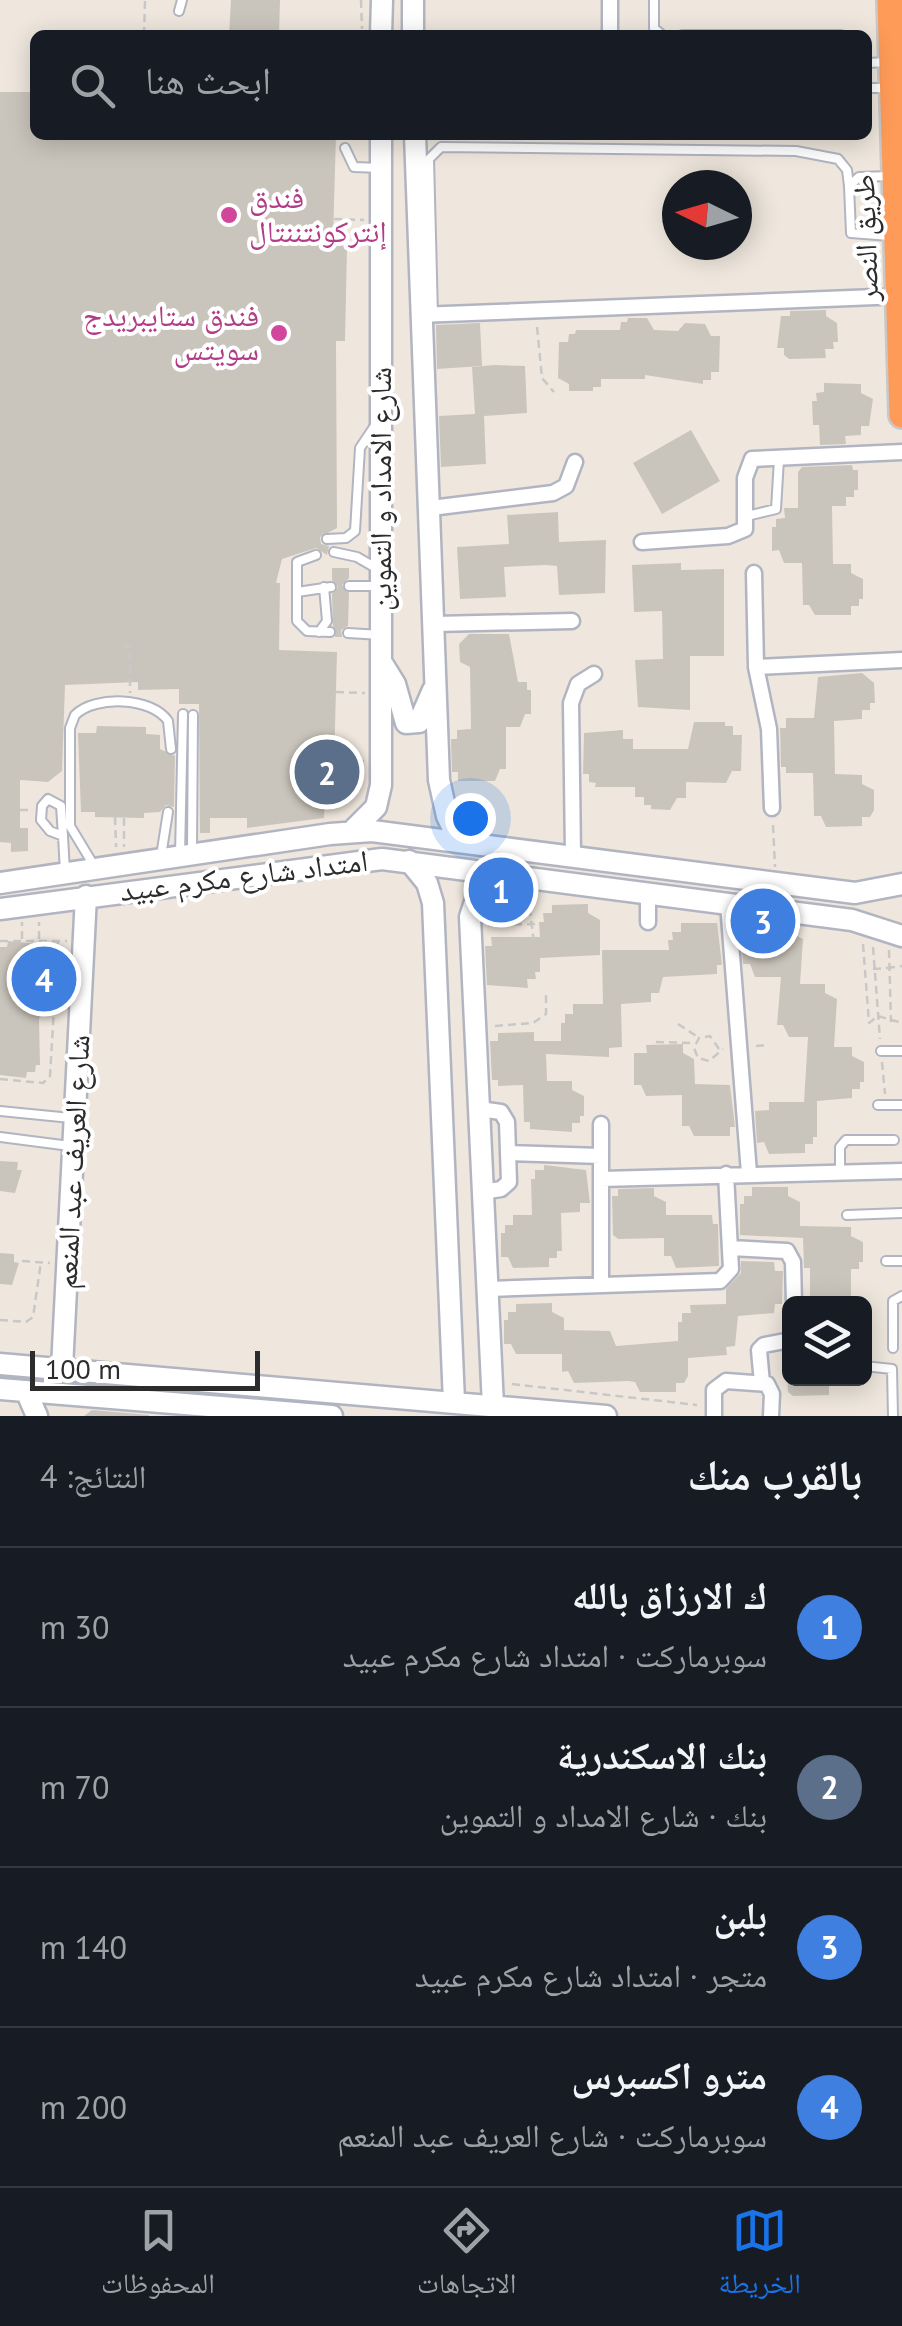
<!DOCTYPE html>
<html lang="ar">
<meta charset="utf-8">
<style>
body{margin:0;font-family:"PT Sans","Noto Naskh Arabic",sans-serif;background:#242831;color:#f1f3f6;direction:rtl}
.controls{position:absolute;right:30px;bottom:30px;display:grid;overflow:hidden;border-radius:15px;box-shadow:0 5px 25px #0003}
.controls button{width:90px;height:90px;display:grid;place-items:center;padding:0;border:0;border-bottom:2px solid #363941;background:#171b24;color:#f1f3f6;font:50px sans-serif}
.compass{position:absolute;left:662px;top:170px;width:90px;height:90px;border-radius:50%;background:#171b24;box-shadow:0 5px 25px #0003;rotate:275deg}
.scale{position:absolute;left:30px;bottom:25px;width:230px;box-sizing:border-box;padding-left:10px;border:5px solid #2c2c2c;border-top:0;font-size:28px;line-height:35px;white-space:nowrap;color:#2c2c2c;-webkit-text-stroke:8px #fff;paint-order:stroke}
.you{position:absolute;left:470px;top:818px;width:35px;height:35px;margin:-25px;border:8px solid #fff;border-radius:50%;background:#1a73e8;box-shadow:0 0 0 15px #1a73e833}
.badge{display:grid;place-items:center;width:65px;height:65px;border-radius:50%;background:#1a73e8;color:#fff;font-size:32px;font-weight:700}
.pin{position:absolute;translate:-50% -50%;border:5px solid #fff;box-shadow:0 2px 10px #0006}
.list{margin:0;padding:0;list-style:none}
h2{display:flex;justify-content:space-between;align-items:center;height:130px;margin:0;padding:0 40px;font-size:42px}
h2 small{font-size:32px;font-weight:400;color:#9ea1a6}
.list li{display:grid;grid-template-columns:65px 1fr auto;gap:30px;align-items:center;box-sizing:border-box;height:160px;padding:0 40px;border-top:2px solid #363941}
.list b{display:block;font-size:38px;white-space:nowrap}
.list p{margin:0;font-size:32px;white-space:nowrap;color:#9ea1a6}
.list em{font-size:32px;font-style:normal;color:#9ea1a6}
.icon{flex:none;width:55px;height:55px;fill:none;stroke:currentColor;stroke-width:2;stroke-linecap:round;stroke-linejoin:round}
.map{position:relative;flex:none;width:902px;height:1416px;overflow:hidden;direction:ltr}
.search{position:absolute;background:#171b24;box-shadow:0 5px 25px #0003;left:30px;right:30px;top:30px;height:110px;display:flex;align-items:center;gap:25px;box-sizing:border-box;padding:0 35px;border-radius:15px;color:#9ea1a6;font-size:38px}
.sheet{height:770px;background:#171b24}
nav{display:flex;justify-content:space-around;align-items:center;box-sizing:border-box;height:140px;border-top:2px solid #363941;background:#171b24;font-size:28px;color:#9ea1a6}
nav a{display:grid;justify-items:center;gap:5px}
nav .on{color:#1a73e8}
.map>svg:first-child{display:block}
.building{fill:#cac5bc}
.lines{fill:none;stroke-linecap:round;stroke-linejoin:round}
.lane-casing{stroke:#b1b5c1;stroke-width:12}
.street-casing{stroke:#b1b5c1;stroke-width:19}
.secondary-casing{stroke:#b1b5c1;stroke-width:25}
.highway-casing{stroke:#c8c8c8;stroke-width:30}
.path{stroke:#c8c8c8;stroke-width:2.5;stroke-dasharray:8 5;stroke-linecap:butt}
.lane{stroke:#fff;stroke-width:8}
.street{stroke:#fff;stroke-width:14}
.secondary{stroke:#fff;stroke-width:20}
.highway{stroke:#ff9b58;stroke-width:25}
.path-bridge{stroke:#c8c8c8;stroke-width:2.5;stroke-dasharray:8 5;stroke-linecap:butt}
.hotel-dot{fill:#d1479c;stroke:#fff;stroke-width:4}
.labels{text-anchor:middle;stroke-width:8;stroke-linejoin:round;paint-order:stroke}
.hotel-label{font-size:30px;fill:#b23c85;stroke:#fff;text-anchor:start}
.street-label{font-size:30px;fill:#2c2c2c;stroke:#fff}
</style>
<div class="map">
<svg width="902" height="1416" viewBox="0 0 902 1416">
<rect width="100%" height="100%" fill="#efe7dd"/>
<path class="building" d="M231,0H280L279,35H229Z
M0,92H30L35,103V135H336L333,240L347,248L345,341H336L337,528L320,537L321,544L329,546L327,555L316,548L282,559L276,583H280L279,650L337,652L334,765H327L324,818L247,828V818H210V833H200L199,704H179V689L138,690V682L65,685L62,771L48,782L20,780V828H28V851L11,852V843L0,842Z
M826,310V316L837,323L838,342H833L834,349H825L826,358L789,359L784,355V348H777L781,316H790V311Z
M628,318H647L654,330L678,331L685,323L705,324L711,336H720L719,372H711V380H703V384L645,375V379H601V387H593V391H569V384L558,378L559,342H568L569,334H575L576,330H620L621,322H627Z
M480,323L482,366L437,369L436,325Z
M494,365L525,366L527,413L484,416L486,464L441,467L439,416L475,414L472,367Z
M824,383L861,384V393L873,399L869,426H861V435L845,436L846,444L820,445L819,425H813L812,401H817L816,393L824,392Z
M691,430L720,481L662,514L633,463Z
M852,465L853,470H858V490H854V497H846V506H832L833,564H851V573L863,579V599H859V606H851V615H815L809,605H803L802,563H784L779,550L772,551V527H776V519L785,518L784,508H798V472L802,467Z
M558,512L559,542L606,540L605,593L559,595L557,566L546,565L504,567L506,597L460,599L457,547L509,544L507,515Z
M681,563V570L724,569V656H690V710L638,707L635,660L663,659L662,611L634,612L632,565Z
M332,568H349V578L342,585L349,593L348,626L341,630L342,637H335L333,625L332,594L338,587L332,580Z
M469,634H509L518,682H527V690H531V714H525L520,727H506V769H500L495,781H458V772H452L451,739H457V730L471,729L470,667L460,662L459,644Z
M862,673L874,683L875,703H870V710H862V719L834,721L835,774L862,775V784L874,790V810L870,817H862V826L826,827L821,816H814L813,773H786V767H781L780,728H786V718H814L818,677Z
M694,722H725V726H733V735H742L741,771H732L726,783L686,782V798H677L670,810L651,809V805H644V797H635V787H595L596,783L589,782V774H583L584,733L623,730V739H633V749H688Z
M97,726L146,727V734L160,735V749L175,756L174,807L166,805L160,812L144,813V818L95,817V812H81L78,733H96Z
M588,904V913L600,920V955L540,958V972H535L536,979H527L528,988L487,985L485,946H492L491,937H540L539,922H544L543,913H552V905Z
M681,923H717L722,965H717V974L663,977L659,993H651V1002L621,1004L622,1047L609,1048V1057L546,1054L547,1081H572V1090L584,1096V1116H580V1123H572V1132L530,1129V1122H524L523,1085L498,1086V1080H492L490,1041H498V1033L534,1032V1041H561V1023H565V1014H573V1004H603L602,950H669L668,940H673L672,932H681Z
M755,924L791,926V933L803,939L800,984H825V993L837,999L834,1047H852V1056L864,1062V1082H860V1089H852V1098L817,1101V1137H813V1144H805V1153L769,1154L764,1142L757,1143L755,1111L769,1110V1102H804L808,1037H789L783,1025H777L781,977H755L750,964H743L741,938L755,932Z
M8,941L38,944L37,951H45V959L50,960L39,1020L40,1065H36L35,1072H27L26,1078L0,1075V947H7Z
M683,1044V1053L694,1059L695,1084L730,1085L735,1127H730V1136H694L689,1126H682V1095L646,1096L641,1085H634V1053H647L646,1045Z
M0,1161L18,1162L17,1170H22L15,1193L0,1191Z
M544,1165L586,1170L590,1203H580V1212L561,1213L562,1251H557V1258H549V1267L513,1268L508,1257H501V1233H505V1225H513V1215H532L531,1179H535V1170H544Z
M752,1187H788V1196L800,1202V1226L851,1227V1236L863,1242V1262H859V1269H851V1304H810V1268H804L803,1238L740,1235V1204H744V1196H752Z
M654,1188V1196L666,1202V1215H712L713,1224H718L719,1266L676,1268L671,1256H664V1238L618,1239L613,1235L612,1196H618V1189Z
M0,1253L14,1254V1262L19,1263L12,1285L0,1284Z
M741,1261L774,1262L775,1271H783L782,1304H775L774,1313L738,1316L735,1346L726,1347L727,1355L688,1358V1376L684,1383H676V1392H640L635,1382L628,1381L574,1383L568,1371L562,1372V1354H516L511,1344H504V1320H508V1312H516V1304L552,1303V1312L564,1318V1330L610,1331L616,1346L678,1341V1322H682V1313H691L690,1305L726,1304V1289L741,1273Z
M787,1378H829V1395L793,1396L788,1392Z
M92,1410L149,1415V1416H84Z"/>
<g class="lines">
<g class="lane-casing">
<path id="lane" d="M654,0V28L662,35
M179,11L182,0
M682,35H841
M867,63L888,62
M867,88H887
M345,148L354,167L381,168
M890,176L859,177L849,186L851,233L890,236
M433,315L429,159L441,147L796,151L838,159L847,170L849,186
M747,516L776,509L779,459
M327,539L346,538L355,531L360,448L376,424
M334,552L357,557L376,568
M316,555L297,562V621L307,631L330,632
M349,586H381
M297,592L331,587
M319,632L327,621L324,587
M348,633L381,635
M48,799L61,806L63,836L50,831L41,820L42,806Z
M63,836L65,872
M192,853L193,715
M180,855L183,714
M161,856L168,812
M93,864L70,826V728L75,715C95,695 152,697 168,721L171,749
M881,1051H902
M878,1105H902
M0,1111L71,1118
M0,1137L70,1146
M840,1172V1147L846,1140H894
M847,1215L902,1213
M886,1261H902
M893,1348V1301L902,1296
M864,1366L892,1369L893,1416"/>
</g>
<g class="street-casing">
<path id="street" d="M610,0V35
M419,315L901,296
M431,508L553,493L566,486L575,462
M642,542L728,536L745,529V478L752,459L902,452
M754,573L756,667L769,729L772,808
M435,624L572,621
M756,667L902,660
M573,855L571,703L578,684L594,674
M728,904L749,1173
M648,922V895
M479,1109L501,1112L507,1122L509,1182L501,1189L483,1192
M601,1124V1284
M508,1153L601,1156
M601,1179L902,1171
M731,1248L787,1251L793,1262L794,1304
M488,1289L720,1281L731,1269L726,1174
M762,1383L759,1350L764,1345L790,1340
M714,1416V1390L726,1381L767,1384L772,1394L771,1416"/>
</g>
<g class="secondary-casing">
<path id="secondary" d="M413,0V35
M381,35L382,0
M415,135L439,780L447,816L458,839
M382,663L395,684L406,723L419,722L433,690
M351,832L376,807L381,785V135
M409,861L427,883L433,903L454,1402
M0,883L330,834L372,831L855,893L902,884
M0,909L382,859L852,920L902,936
M0,1364L606,1416
M62,1368L86,896
M0,1389L332,1416
M26,1391L37,1416
M493,1406L470,917L479,890L495,875"/>
</g>
<g class="highway-casing">
<path id="highway" d="M890,0L902,415"/>
</g>
<path class="path" d="M361,0L362,29
M144,35L145,0
M334,219L364,220
M537,327L542,378L554,392
M123,646H130V693
M336,692L365,693
M334,760L364,761
M20,810H29
M115,817L116,847
M124,818V847
M773,825L775,867
M528,895L534,943
M488,925L537,924
M22,939V922
M39,939V922
M0,941H67
M863,944L869,1023L878,1016L902,1023
M873,947L880,1039
M889,950L891,1022
M873,969L887,968
M45,1005L64,1006
M678,1024L698,1037
M495,1026L533,1023L546,1014V995
M656,1042L694,1043
M756,1046L767,1045
M719,1049L710,1036L699,1038L694,1048L698,1058L709,1061L723,1049
M882,1062L885,1094
M0,1079L43,1083L50,1076L58,941
M22,1261L50,1263
M0,1320L26,1322L33,1317L41,1262
M512,1384L697,1405"/>
<use href="#lane" class="lane"/>
<use href="#street" class="street"/>
<use href="#secondary" class="secondary"/>
<use href="#highway" class="highway"/>
<path class="path-bridge" d="M887,968L902,966"/>
</g>
<g class="hotel-dot">
<circle cx="229" cy="215" r="10"/>
<circle cx="279" cy="333" r="10"/>
</g>
<g class="labels">
<g class="hotel-label">
<text x="249" y="208">فندق<tspan x="249" dy="34">إنتركونتننتال</tspan></text>
<text x="259" y="326" text-anchor="end">فندق ستايبريدج<tspan x="259" dy="34">سويتس</tspan></text>
</g>
<g class="street-label">
<text transform="translate(866 238) rotate(-92)" y="10">طريق النصر</text>
<text transform="translate(381 489) rotate(-90)" y="10">شارع الامداد و التموين</text>
<text transform="translate(244 876) rotate(-7)" y="10">امتداد شارع مكرم عبيد</text>
<text transform="translate(73 1162) rotate(-87)" y="10">شارع العريف عبد المنعم</text>
</g>
</g>
</svg>
<div class="controls">
<button><svg class="icon" aria-label="layers" viewBox="0 0 24 24"><path d="M12 4l9 5-9 5-9-5zM3 14l9 5 9-5"/></svg></button>
</div>
<svg class="compass" viewBox="-18 -18 36 36"><path d="M0-13l5 13h-10z" fill="#e53935"/><path d="M0 13l5-13h-10z" fill="#9ea1a6"/></svg>
<div class="scale">100 m</div>
<div class="you"></div>
<div class="pin badge" style="left:501px;top:890px;background:#3f7fe0">1</div>
<div class="pin badge" style="left:327px;top:772px;background:#5c6f8a">2</div>
<div class="pin badge" style="left:763px;top:921px;background:#3f7fe0">3</div>
<div class="pin badge" style="left:44px;top:979px;background:#3f7fe0">4</div>
<div class="search"><svg class="icon" aria-label="search" viewBox="0 0 24 24"><circle cx="10" cy="10" r="6"/><path d="M15 15l6 6"/></svg>ابحث هنا</div>
</div>
<section class="sheet">
<h2>بالقرب منك<small>النتائج: 4</small></h2>
<ul class="list">
<li><span class="badge" style="background:#3f7fe0">1</span><div><b>ك الارزاق بالله</b><p>سوبرماركت · امتداد شارع مكرم عبيد</p></div><em>30 m</em></li>
<li><span class="badge" style="background:#5c6f8a">2</span><div><b>بنك الاسكندرية</b><p>بنك · شارع الامداد و التموين</p></div><em>70 m</em></li>
<li><span class="badge" style="background:#3f7fe0">3</span><div><b>بلبن</b><p>متجر · امتداد شارع مكرم عبيد</p></div><em>140 m</em></li>
<li><span class="badge" style="background:#3f7fe0">4</span><div><b>مترو اكسبرس</b><p>سوبرماركت · شارع العريف عبد المنعم</p></div><em>200 m</em></li>
</ul>
</section>
<nav>
<a class="on"><svg class="icon" aria-label="map" viewBox="0 0 24 24"><path d="M3 6l6-2 6 2 6-2v14l-6 2-6-2-6 2zM9 4v14M15 6v14"/></svg>الخريطة</a>
<a><svg class="icon" aria-label="directions" viewBox="0 0 24 24"><path d="M12 3l9 9-9 9-9-9zM9 14v-3h6M13 9l2 2-2 2"/></svg>الاتجاهات</a>
<a><svg class="icon" aria-label="saved" viewBox="0 0 24 24"><path d="M7 4h10v16l-5-4-5 4z"/></svg>المحفوظات</a>
</nav>
